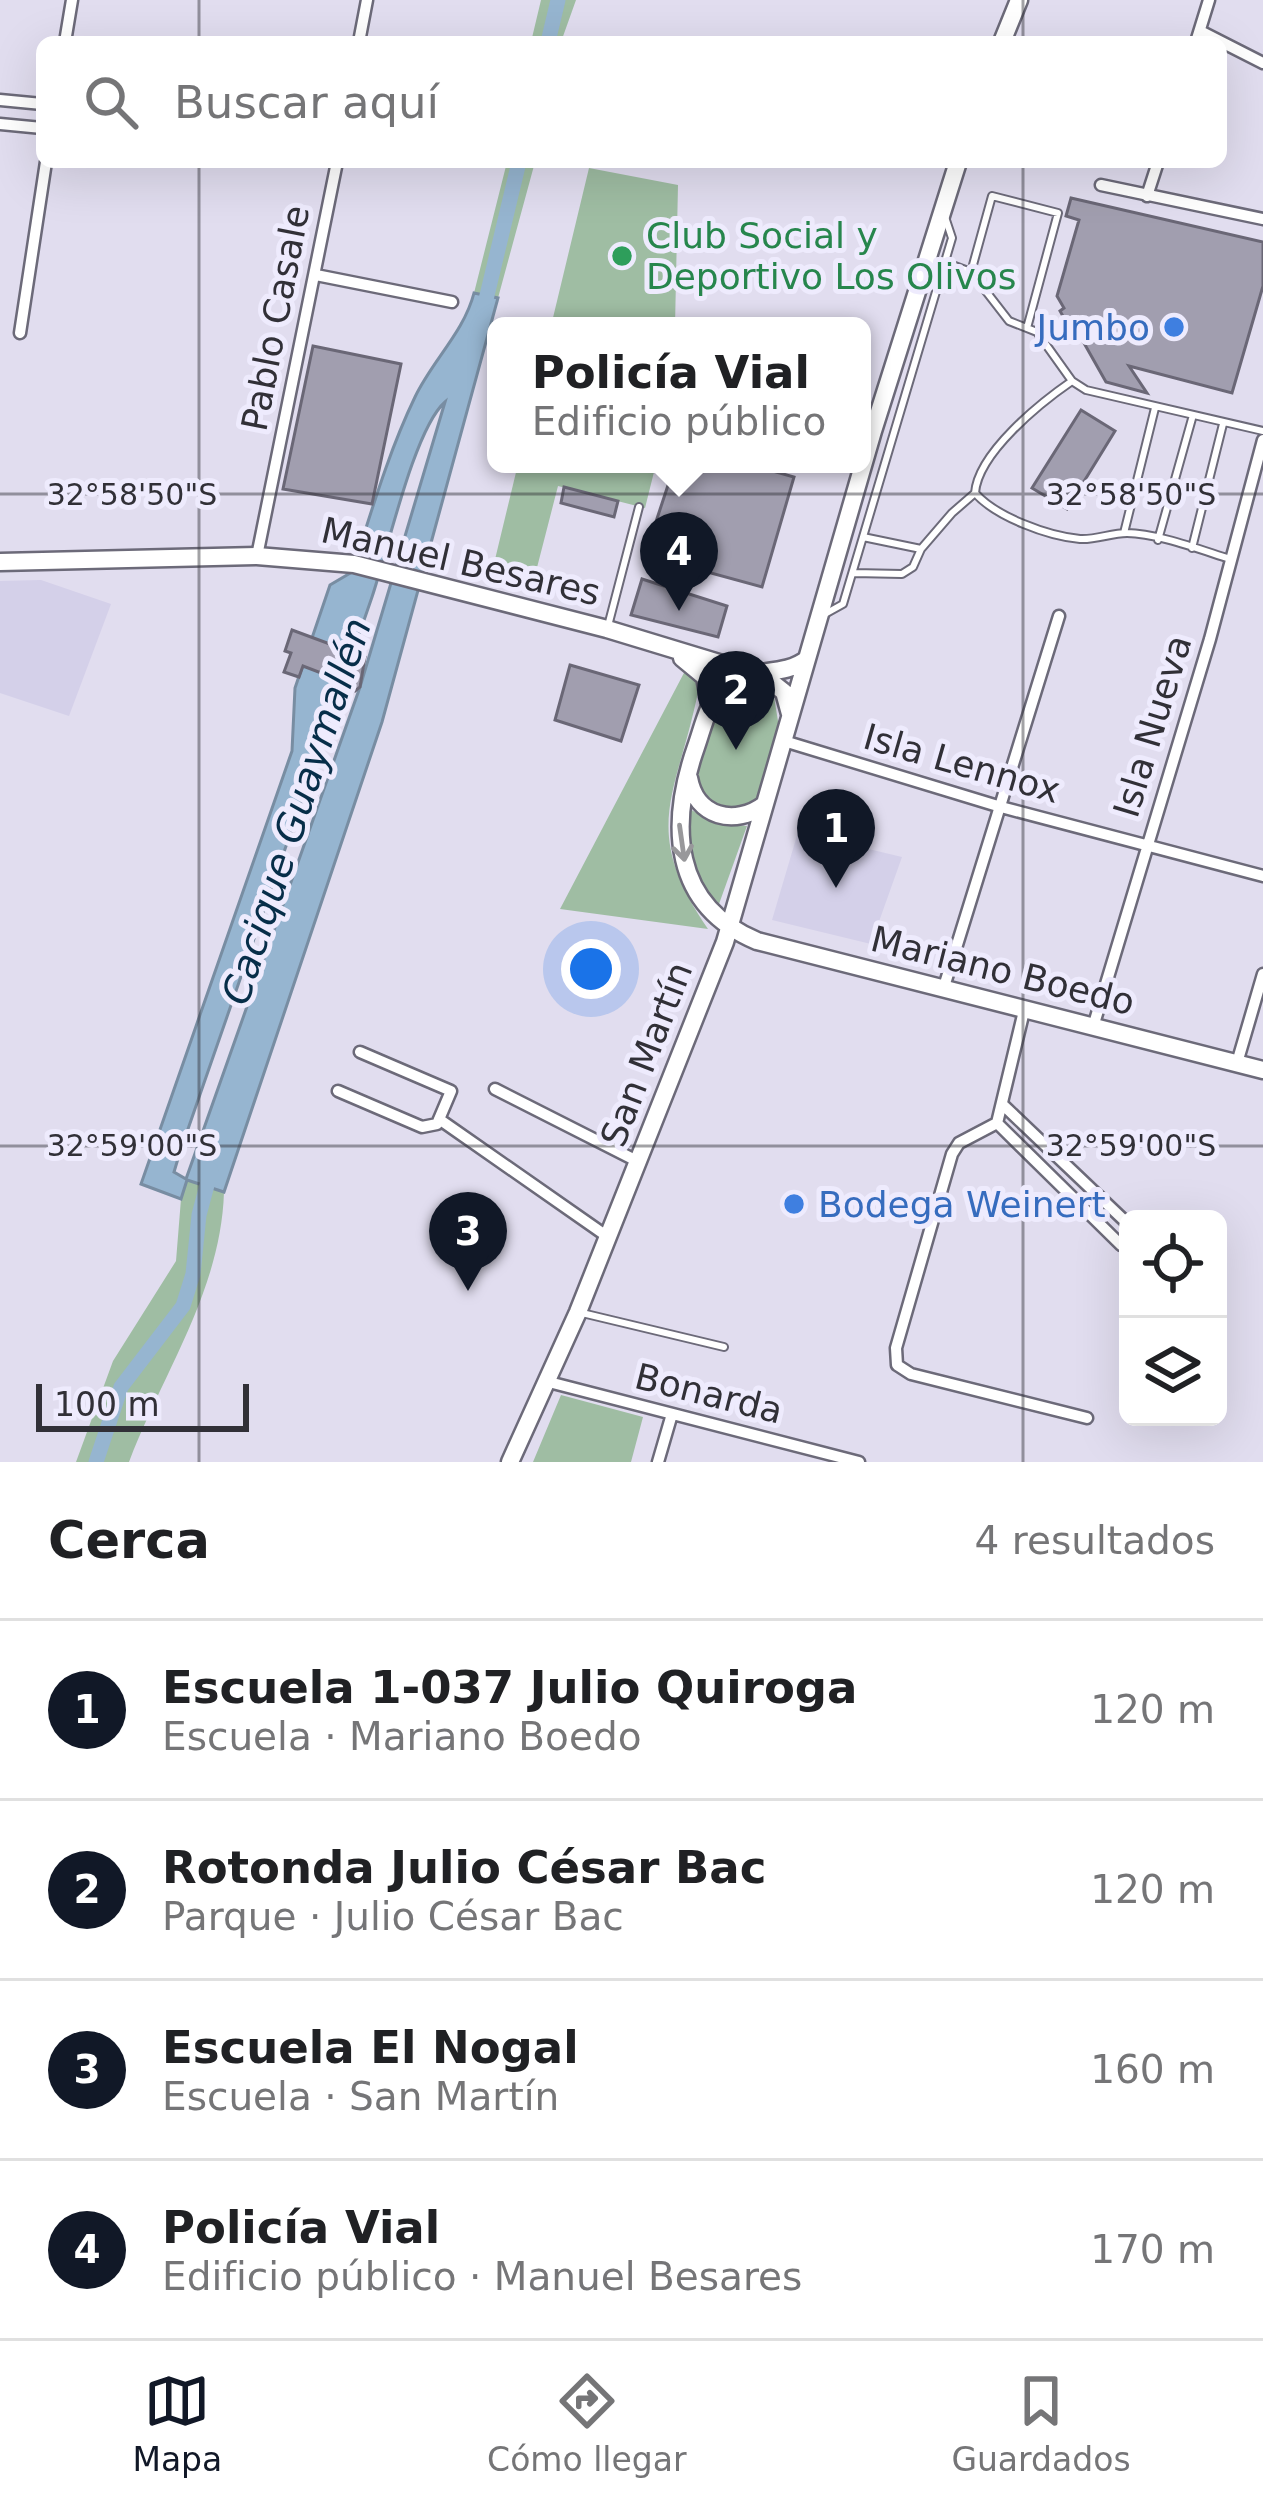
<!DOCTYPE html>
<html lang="es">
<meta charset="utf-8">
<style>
body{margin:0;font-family:"DejaVu Sans",sans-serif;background:#f6f6f6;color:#202124}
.controls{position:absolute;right:36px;bottom:36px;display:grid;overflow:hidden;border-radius:18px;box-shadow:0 12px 48px #0002}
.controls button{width:108px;height:108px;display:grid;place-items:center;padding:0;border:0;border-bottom:3px solid #e0e0e0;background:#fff;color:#202124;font:60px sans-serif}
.scale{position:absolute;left:36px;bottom:30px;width:213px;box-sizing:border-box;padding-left:12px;border:6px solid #313037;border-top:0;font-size:33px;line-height:42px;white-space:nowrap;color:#313037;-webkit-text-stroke:9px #eeebfd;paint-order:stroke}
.you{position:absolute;left:591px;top:969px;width:42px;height:42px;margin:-30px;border:9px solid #fff;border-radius:50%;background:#1a73e8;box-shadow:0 0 0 18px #1a73e833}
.badge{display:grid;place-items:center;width:78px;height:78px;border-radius:50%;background:#111827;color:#fff;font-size:39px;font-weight:700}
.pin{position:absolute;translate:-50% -99px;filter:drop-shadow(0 3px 6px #0008)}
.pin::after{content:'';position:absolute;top:63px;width:42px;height:36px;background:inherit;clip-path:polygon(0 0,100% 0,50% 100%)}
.popup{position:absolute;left:487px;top:317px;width:384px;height:156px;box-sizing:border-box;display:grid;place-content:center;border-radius:18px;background:#fff;filter:drop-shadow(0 3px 9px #0005);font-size:39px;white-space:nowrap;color:#757577}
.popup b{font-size:45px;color:#202124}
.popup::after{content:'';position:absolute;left:50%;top:100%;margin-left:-24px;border:24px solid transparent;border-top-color:#fff}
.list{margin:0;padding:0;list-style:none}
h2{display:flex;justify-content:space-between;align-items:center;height:156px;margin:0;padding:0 48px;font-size:51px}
h2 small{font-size:39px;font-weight:400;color:#757577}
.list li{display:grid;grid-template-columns:78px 1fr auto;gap:36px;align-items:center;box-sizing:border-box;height:180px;padding:0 48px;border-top:3px solid #e0e0e0}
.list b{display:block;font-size:45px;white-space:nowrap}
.list p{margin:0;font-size:39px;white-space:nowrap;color:#757577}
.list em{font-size:39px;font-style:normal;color:#757577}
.icon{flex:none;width:66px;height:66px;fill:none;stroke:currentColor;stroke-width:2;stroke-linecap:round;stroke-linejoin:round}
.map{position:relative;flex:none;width:1263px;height:1462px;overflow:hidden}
.search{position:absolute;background:#fff;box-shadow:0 12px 48px #0002;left:36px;right:36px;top:36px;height:132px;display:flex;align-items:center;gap:30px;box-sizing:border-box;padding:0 42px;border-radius:18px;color:#757577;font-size:45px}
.sheet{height:876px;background:#fff}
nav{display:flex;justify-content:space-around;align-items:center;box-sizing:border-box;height:168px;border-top:3px solid #e0e0e0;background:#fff;font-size:33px;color:#757577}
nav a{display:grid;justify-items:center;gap:6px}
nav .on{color:#111827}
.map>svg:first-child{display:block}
.built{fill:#d4d0e9}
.green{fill:#9fbda3}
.water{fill:#96b5d0;stroke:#788da2;stroke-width:3;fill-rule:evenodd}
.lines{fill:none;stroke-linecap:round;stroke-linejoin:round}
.canal{stroke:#96b5d0;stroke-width:15}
.building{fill:#a19eaf;stroke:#6a6776;stroke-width:3}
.lane-casing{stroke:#6c6a79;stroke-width:10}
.street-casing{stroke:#6c6a79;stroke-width:15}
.secondary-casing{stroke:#6c6a79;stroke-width:21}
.lane{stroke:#fff;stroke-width:6}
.street{stroke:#fff;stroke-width:10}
.secondary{stroke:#fff;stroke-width:16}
.oneway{stroke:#98989b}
.ticks{fill:none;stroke:#313037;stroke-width:3;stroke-opacity:0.45}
.leisure-dot{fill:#2e9e5b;stroke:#eeebfd;stroke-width:4.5}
.shop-dot{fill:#3f7fe0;stroke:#eeebfd;stroke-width:4.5}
.labels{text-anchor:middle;stroke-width:10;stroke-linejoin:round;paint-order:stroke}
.leisure-label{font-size:36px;fill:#27864d;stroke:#eeebfd;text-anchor:start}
.street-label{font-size:36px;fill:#313037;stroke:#eeebfd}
.shop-label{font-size:36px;fill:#366cbe;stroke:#eeebfd;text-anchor:end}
.water-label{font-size:39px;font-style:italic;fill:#072e49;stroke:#eeebfd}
.ticks-label{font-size:30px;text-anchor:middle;fill:#313037;stroke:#eeebfd;stroke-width:10;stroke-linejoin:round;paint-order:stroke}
</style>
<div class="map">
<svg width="1263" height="1462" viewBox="0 0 1263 1462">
<rect width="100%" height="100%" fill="#e1ddef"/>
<path class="built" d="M41,580L111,604L69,716L0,693V581Z
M798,832L902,857L871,944L772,920Z"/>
<path class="green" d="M541,0H576L561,42H531Z
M507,162H535L498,298L474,293Z
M589,168L678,185L675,326H551Z
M518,464H656L645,508L558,486L532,587L491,576Z
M685,671L695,680L698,692C677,796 639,828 708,929L560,909Z
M755,685L774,697L779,727L757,799C748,807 743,808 731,807C675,802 701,714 728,693C736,687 746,686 755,685Z
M688,808L715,823L747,826L719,904C689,880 688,844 688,808Z
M186,1180L224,1192C221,1291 163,1372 129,1462H76L113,1361L176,1261L181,1199Z
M561,1395L643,1417L631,1462H533Z"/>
<path class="water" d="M474,293L498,298L382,722L224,1192L187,1180L181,1199L141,1184L292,751L295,688L330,585L352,572C371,513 388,453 415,397C432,361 464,332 474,293ZM445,402L360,687L186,1179L174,1172L180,1152C244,967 309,783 372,597C387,553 414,429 445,402Z"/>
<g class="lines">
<path class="canal" d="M548,42L558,0
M483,312L519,162
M96,1462L121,1387L183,1306L193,1274L199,1215L211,1170"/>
</g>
<path class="building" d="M1071,198L1263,242V286L1232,393L1129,366L1147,393L1106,382L1080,336L1076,339L1060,311L1064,308L1057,296L1079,220L1066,216Z
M313,346L401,364L372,504L283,489Z
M1081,410L1115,431L1067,509L1032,488Z
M675,464H771L769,470L794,477L762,587L645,555Z
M564,487L618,501L614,517L561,503Z
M642,579L727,606L718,637L631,615Z
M292,630L365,657L360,687L355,691L343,687L345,682L303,666L299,677L284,672L291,653L285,651Z
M570,665L639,685L621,741L555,720Z"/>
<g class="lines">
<g class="lane-casing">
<path id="lane" d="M944,262L971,272
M1027,328L1058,213L992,196L971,272L1009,321L1037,332L1072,381L1086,390L1263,431
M1072,381C1040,403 978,453 975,493C996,517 1048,536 1080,539C1096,540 1111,533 1127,533C1156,533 1201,550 1230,559
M1124,533L1155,408
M863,537L921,549
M1158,540L1193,415
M1192,548L1223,424
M854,573L902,574L913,567L921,549L952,513L975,493
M825,614L843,604L952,238L945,217
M608,626L639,507
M582,1313L724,1347"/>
</g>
<g class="street-casing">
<path id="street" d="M1200,31L1263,63
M65,42L72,0
M359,42L367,0
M1196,42L1209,0
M0,100L42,104
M0,124L42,128
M1101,185L1263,219
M1147,196L1158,162
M316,275L452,302
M20,333L46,162
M257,556L337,162
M784,741L1001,807L1263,876
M943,990L1059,616
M1024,1011L997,1123L959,1143L952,1154L896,1348L897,1365L911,1374L1087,1418
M1093,1027L1210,639L1263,440
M1237,1063L1263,974
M495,1089L639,1162
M338,1091L422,1127L437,1124L451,1091L360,1052
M1002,1104L1128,1224
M439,1119L608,1237
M997,1123L1121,1245L1128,1246
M545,1381L859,1462
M658,1462L672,1414"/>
</g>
<g class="secondary-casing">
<path id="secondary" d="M1002,42L1019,0
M0,562L257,556L354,564L607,629L765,677L784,692L790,714
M682,658L705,677L710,704
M807,659C782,679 746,665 722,688C708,703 703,727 696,747C669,824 671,905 757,941L1263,1070
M689,778C696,817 735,827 765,804
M510,1462L578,1312L725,942L873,431L958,162"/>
</g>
<use href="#lane" class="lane"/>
<use href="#street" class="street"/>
<use href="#secondary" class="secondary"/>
</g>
<defs><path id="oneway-shaft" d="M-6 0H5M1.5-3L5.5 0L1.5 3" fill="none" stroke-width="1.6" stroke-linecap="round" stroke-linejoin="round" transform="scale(3)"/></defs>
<use class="oneway" href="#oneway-shaft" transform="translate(682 843) rotate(82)"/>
<path class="ticks" d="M199,0V42M1023,0V42M199,162V1462M1023,162V1462M0,494H1263M0,1146H1263"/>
<circle class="leisure-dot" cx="622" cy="256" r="12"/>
<g class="shop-dot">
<circle cx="1174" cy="327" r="12"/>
<circle cx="794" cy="1204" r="12"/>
</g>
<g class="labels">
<g class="leisure-label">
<text x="646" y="248">Club Social y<tspan x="646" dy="41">Deportivo Los Olivos</tspan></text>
</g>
<g class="street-label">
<text transform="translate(275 318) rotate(-79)" y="13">Pablo Casale</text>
<text transform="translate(461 561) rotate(13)" y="13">Manuel Besares</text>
<text transform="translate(1152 726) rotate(-73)" y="13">Isla Nueva</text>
<text transform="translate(962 763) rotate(16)" y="13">Isla Lennox</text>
<text transform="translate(1003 970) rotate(14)" y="13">Mariano Boedo</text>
<text transform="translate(646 1054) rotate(-69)" y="13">San Martín</text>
<text transform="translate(709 1393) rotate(14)" y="13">Bonarda</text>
</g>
<g class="shop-label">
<text x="1150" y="340">Jumbo</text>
<text x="818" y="1217" text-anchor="start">Bodega Weinert</text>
</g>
<g class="water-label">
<text transform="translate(296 811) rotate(-72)" y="14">Cacique Guaymallén</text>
</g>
</g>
<g class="ticks-label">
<text x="132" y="505">32°58'50"S</text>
<text x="1131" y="505">32°58'50"S</text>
<text x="132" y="1156">32°59'00"S</text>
<text x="1131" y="1156">32°59'00"S</text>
</g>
</svg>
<div class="controls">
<button><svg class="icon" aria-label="locate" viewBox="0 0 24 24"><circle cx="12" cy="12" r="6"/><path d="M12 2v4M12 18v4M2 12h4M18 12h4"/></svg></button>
<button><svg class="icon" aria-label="layers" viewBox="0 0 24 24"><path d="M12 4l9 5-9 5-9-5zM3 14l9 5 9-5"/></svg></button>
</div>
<div class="scale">100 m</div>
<div class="you"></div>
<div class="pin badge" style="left:836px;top:888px">1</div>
<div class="pin badge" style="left:736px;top:750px">2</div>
<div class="pin badge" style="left:468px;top:1291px">3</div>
<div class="pin badge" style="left:679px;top:611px">4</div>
<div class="popup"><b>Policía Vial</b>Edificio público</div>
<div class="search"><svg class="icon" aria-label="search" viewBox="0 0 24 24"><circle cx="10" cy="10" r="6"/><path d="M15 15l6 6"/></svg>Buscar aquí</div>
</div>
<section class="sheet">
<h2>Cerca<small>4 resultados</small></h2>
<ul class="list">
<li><span class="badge">1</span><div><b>Escuela 1-037 Julio Quiroga</b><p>Escuela · Mariano Boedo</p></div><em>120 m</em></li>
<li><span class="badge">2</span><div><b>Rotonda Julio César Bac</b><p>Parque · Julio César Bac</p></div><em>120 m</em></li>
<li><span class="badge">3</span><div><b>Escuela El Nogal</b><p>Escuela · San Martín</p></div><em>160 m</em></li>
<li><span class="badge">4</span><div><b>Policía Vial</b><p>Edificio público · Manuel Besares</p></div><em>170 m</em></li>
</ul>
</section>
<nav>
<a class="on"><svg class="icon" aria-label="map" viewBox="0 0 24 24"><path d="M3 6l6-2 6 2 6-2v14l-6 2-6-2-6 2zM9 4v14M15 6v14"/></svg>Mapa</a>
<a><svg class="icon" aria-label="directions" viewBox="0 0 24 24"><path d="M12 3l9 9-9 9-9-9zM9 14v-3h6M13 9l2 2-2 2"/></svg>Cómo llegar</a>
<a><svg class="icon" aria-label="saved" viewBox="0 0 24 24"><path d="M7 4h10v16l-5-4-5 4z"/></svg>Guardados</a>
</nav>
